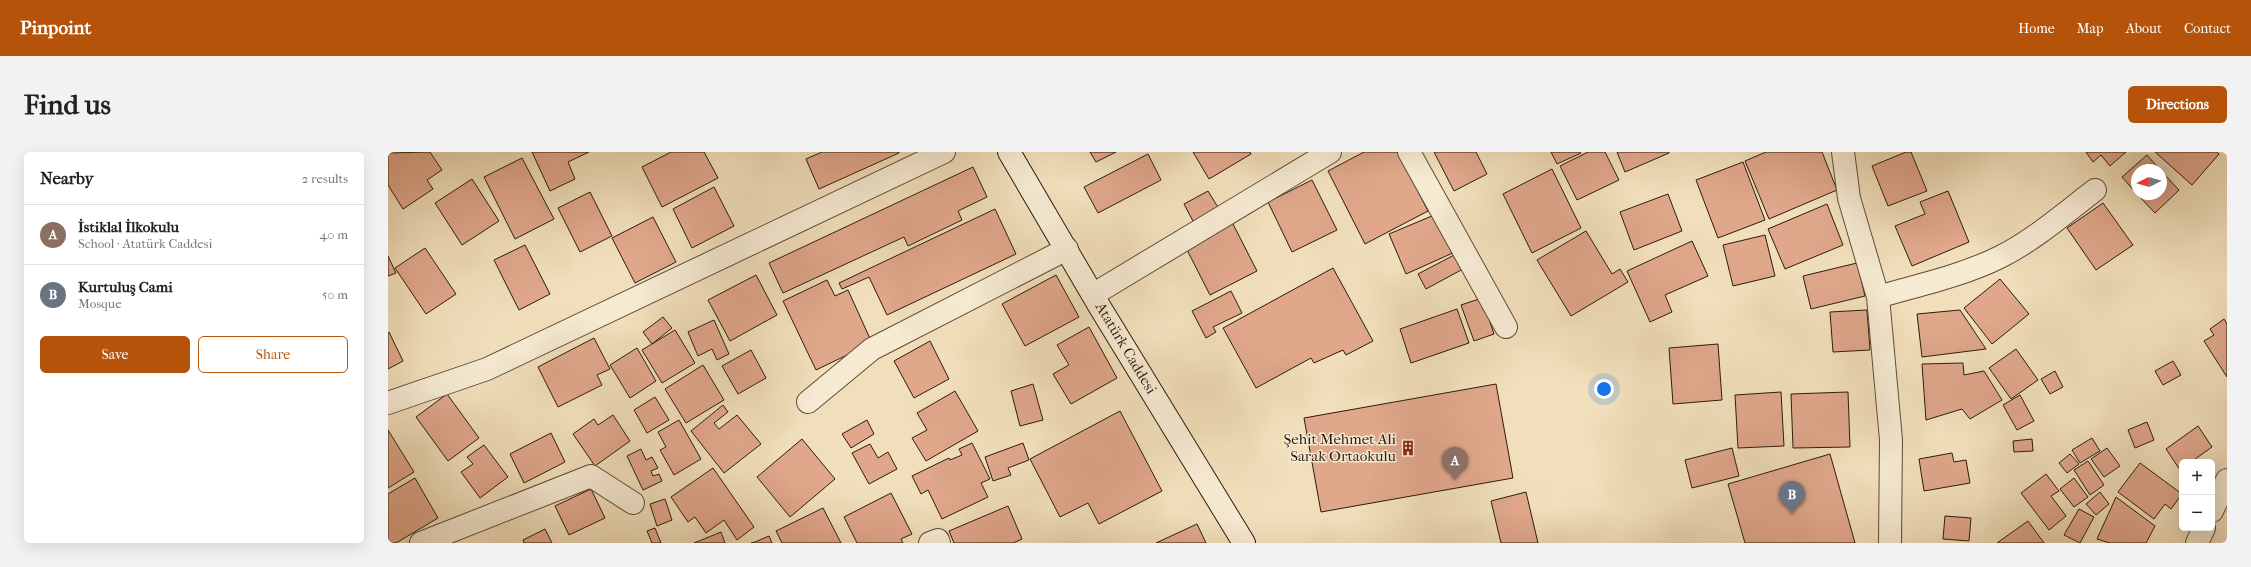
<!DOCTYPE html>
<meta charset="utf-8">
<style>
body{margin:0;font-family:"IM FELL French Canon",serif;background:#f2f2f2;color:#222}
.controls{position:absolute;right:12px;bottom:12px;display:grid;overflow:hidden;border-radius:6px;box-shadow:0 4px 16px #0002}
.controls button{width:36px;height:36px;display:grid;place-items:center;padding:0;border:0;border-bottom:1px solid #e0e0e0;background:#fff;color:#222;font:20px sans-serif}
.compass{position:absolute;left:1743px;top:12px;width:36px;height:36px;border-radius:50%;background:#fff;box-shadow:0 4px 16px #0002;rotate:265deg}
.you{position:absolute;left:1216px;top:237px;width:14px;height:14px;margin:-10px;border:3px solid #fff;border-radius:50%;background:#1a73e8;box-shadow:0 0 0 6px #1a73e833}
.badge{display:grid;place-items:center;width:26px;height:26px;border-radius:50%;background:#b45309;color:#fff;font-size:13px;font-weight:700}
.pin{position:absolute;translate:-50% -33px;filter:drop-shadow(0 1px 2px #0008)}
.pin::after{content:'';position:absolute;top:21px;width:14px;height:12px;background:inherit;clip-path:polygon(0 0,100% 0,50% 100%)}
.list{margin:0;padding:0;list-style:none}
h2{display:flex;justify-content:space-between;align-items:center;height:52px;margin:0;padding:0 16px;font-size:17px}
h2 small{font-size:13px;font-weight:400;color:#767676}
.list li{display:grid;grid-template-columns:26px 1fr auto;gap:12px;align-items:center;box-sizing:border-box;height:60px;padding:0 16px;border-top:1px solid #e0e0e0}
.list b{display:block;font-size:15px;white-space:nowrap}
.list p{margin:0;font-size:13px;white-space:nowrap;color:#767676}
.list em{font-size:13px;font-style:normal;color:#767676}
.actions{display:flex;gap:8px;padding:12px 16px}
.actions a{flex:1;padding:9px 0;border:1px solid #b45309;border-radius:6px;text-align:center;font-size:14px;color:#b45309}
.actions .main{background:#b45309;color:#fff}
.map{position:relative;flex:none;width:1839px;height:391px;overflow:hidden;border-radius:6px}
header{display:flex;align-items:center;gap:24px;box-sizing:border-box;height:56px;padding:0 20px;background:#b45309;color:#fff}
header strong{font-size:19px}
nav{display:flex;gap:22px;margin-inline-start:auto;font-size:14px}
.intro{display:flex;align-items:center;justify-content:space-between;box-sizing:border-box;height:96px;padding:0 24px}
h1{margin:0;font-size:28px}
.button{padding:10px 18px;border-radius:6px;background:#b45309;color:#fff;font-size:14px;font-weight:700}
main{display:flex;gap:24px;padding:0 24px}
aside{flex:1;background:#fff;border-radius:6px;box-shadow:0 4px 16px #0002}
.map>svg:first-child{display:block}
.building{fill:#e0a78b;stroke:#2d1b0d}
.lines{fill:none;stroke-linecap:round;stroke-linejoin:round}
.minor-casing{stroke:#5e4c38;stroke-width:24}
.secondary-casing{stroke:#2d1b0d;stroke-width:24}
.minor{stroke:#f6ead3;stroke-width:22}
.secondary{stroke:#f6ead3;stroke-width:22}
.labels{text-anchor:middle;stroke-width:3;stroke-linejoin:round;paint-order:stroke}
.street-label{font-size:15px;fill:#2d1b0d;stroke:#f6ead3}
.poi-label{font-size:15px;fill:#2d1b0d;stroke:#f6ead3;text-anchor:end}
</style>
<header>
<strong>Pinpoint</strong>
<nav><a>Home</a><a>Map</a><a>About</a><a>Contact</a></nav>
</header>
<div class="intro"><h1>Find us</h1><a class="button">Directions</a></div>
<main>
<aside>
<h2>Nearby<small>2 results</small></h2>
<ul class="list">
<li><span class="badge" style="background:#8d6e63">A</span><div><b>İstiklal İlkokulu</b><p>School · Atatürk Caddesi</p></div><em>40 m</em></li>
<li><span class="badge" style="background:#6b7280">B</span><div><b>Kurtuluş Cami</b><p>Mosque</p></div><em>50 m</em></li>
</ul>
<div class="actions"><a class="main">Save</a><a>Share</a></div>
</aside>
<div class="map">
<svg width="1839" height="391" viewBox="0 0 1839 391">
<rect width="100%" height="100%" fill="#f1dfbb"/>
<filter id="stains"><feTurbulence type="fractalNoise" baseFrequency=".005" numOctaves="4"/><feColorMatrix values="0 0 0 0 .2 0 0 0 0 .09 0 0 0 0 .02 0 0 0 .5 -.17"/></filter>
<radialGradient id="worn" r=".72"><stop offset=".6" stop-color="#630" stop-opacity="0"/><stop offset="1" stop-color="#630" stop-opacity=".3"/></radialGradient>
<path class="building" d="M42,0L54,18L39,28L45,37L15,57L0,33V1Z
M144,0H201L180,10L187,27L162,39Z
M283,0H316L330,26L274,55L254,15Z
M434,0H511V1L431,37L418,7Z
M702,0H728L708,10Z
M805,0H862L863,2L821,27Z
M976,0H1010L1040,59L977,92L940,19Z
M1046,0H1088L1099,22L1066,39Z
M1163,0H1192L1193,1L1169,12Z
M1200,0H1217L1231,28L1189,48L1172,14Z
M1229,0H1281V1L1237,20Z
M1378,0H1434L1449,38L1381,67L1357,9Z
M1518,0H1523L1539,39L1500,54L1484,14Z
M1698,0H1738L1722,14L1713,3L1705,10Z
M1767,0H1829L1831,2L1804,33Z
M760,2L773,28L710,61L696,35Z
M1759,3L1772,18H1749V42L1734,25Z
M134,6L166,67L127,87L96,25Z
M1355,10L1377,68L1330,86L1308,28Z
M585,15L599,45L570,59L574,68L520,94L516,85L395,141L381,111Z
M1164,17L1193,76L1144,101L1115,42Z
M1773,19L1791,38L1767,61L1749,42H1773Z
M84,27L111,69L74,93L47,51Z
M924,28L949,78L904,100L880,50Z
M326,35L346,74L304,96L285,57Z
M820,39L831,57L806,71L796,52Z
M1560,39L1581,90L1524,114L1507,74L1537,62L1532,50Z
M202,40L224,84L192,100L170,56Z
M1280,42L1294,79L1246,98L1232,60Z
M1715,51L1745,93L1708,118L1679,76Z
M1439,52L1455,93L1397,117L1380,77Z
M607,57L628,102L499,163L481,125L454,137L451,131Z
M1051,61L1067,100L1018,122L1001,82Z
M265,65L288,110L247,131L224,86Z
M844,70L869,119L822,143L797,94Z
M1198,79L1224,122L1232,117L1240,130L1183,164L1149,108Z
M1377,83L1387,124L1345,134L1335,93Z
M1304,89L1320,124L1277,143L1284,160L1262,170L1239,119Z
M137,93L162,142L131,158L106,108Z
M37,96L68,142L38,162L7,116Z
M1068,102L1075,117L1038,137L1030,122Z
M0,104L8,121L0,124Z
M1469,111L1477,144L1423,157L1415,124Z
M945,116L985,189L958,203L955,198L926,211L923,206L868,236L835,176Z
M368,123L389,163L342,189L320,148Z
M668,123L691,165L637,194L614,152Z
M1612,127L1641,162L1604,192L1576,156Z
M439,128L447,144L460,138L484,191L428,218L395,149Z
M843,139L854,161L825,175L828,180L818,186L804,159Z
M1094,146L1106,182L1086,189L1073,153Z
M1069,157L1081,191L1023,211L1012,177Z
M1479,158L1482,198L1445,200L1442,160Z
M1572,158L1598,197L1534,205L1529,162Z
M275,165L284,176L264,192L255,180Z
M1836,167L1839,172V225L1816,189L1826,183L1822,177Z
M326,168L341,202L329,208L324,197L310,204L300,180Z
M701,175L729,226L683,252L665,222L681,213L669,193Z
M287,178L307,211L274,231L254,198Z
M1,180L15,209L0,217V181Z
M206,186L222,217L209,223L214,233L170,255L150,215Z
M542,189L561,227L526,246L506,209Z
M1330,192L1334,248L1285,252L1281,196Z
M249,196L268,229L242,246L222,213Z
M1628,197L1650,228L1623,247L1601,216Z
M363,198L378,226L350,242L334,214Z
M1785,209L1793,223L1775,233L1767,219Z
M1575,211L1576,223L1596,219L1614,248L1582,267L1574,257L1538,268L1534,212Z
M315,213L336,248L298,271L277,237Z
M1667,219L1675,235L1662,242L1653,227Z
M645,232L655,268L632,274L623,239Z
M1108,232L1125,326L933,360L916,266Z
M567,239L590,279L538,309L524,286L539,278L529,261Z
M1393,240L1396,294L1350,296L1347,243Z
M1460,240L1462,295L1405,296L1403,242Z
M59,242L91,286L60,309L28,265Z
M1632,243L1646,269L1629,278L1615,253Z
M267,245L281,268L259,281L246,258Z
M335,253L340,260L326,271L331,277L349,263L373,292L336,321L303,279Z
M732,259L774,339L711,372L700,351L672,365L642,307Z
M225,263L242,289L207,314L185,282L206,267L210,273Z
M291,268L313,307L286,323L272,298L278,295L270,280Z
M479,268L486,282L463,296L454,282Z
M1759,270L1766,288L1747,296L1740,278Z
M1810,274L1824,295L1803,310H1794L1792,318L1778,297Z
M0,278L26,320L0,336Z
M163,281L177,310L136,331L122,302Z
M1704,286L1712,299L1692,311L1684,298Z
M414,287L447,327L402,365L369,325Z
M1644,287L1645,299L1626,300L1625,289Z
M584,291L602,327L593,331L600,345L554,367L540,338L533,342L524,324L561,306L562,308L574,303L571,297Z
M635,291L641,308L620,316L623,323L605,329L597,305Z
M482,292L490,306L500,300L509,317L481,332L464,301Z
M96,293L120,325L92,346L73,320L85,312L79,305Z
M1344,296L1351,324L1304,336L1297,308Z
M1719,296L1732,314L1716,325L1703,307Z
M253,297L258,308L264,305L270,316L263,319L265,324L271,322L274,329L255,338L239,304Z
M1564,301L1566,310L1578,308L1582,331L1536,339L1531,307Z
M1442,302L1467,391H1357L1340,332Z
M1682,302L1691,312L1679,321L1671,311Z
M1700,309L1716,333L1702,343L1686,318Z
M1752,311L1794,342L1783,357L1777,352L1766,367L1730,340Z
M325,316L366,375L349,388L336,368L318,381L307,365L300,370L283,345Z
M1658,322L1671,339L1663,344L1678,364L1661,378L1633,341Z
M27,326L50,366L8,391H0V342Z
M1686,326L1700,345L1686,355L1672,337Z
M203,337L217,366L181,383L167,354Z
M1138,340L1150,391H1113L1103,349Z
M1712,340L1721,352L1708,363L1698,352Z
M503,341L524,382L513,387L515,391H469L456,365Z
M1728,345L1767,374L1758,391H1722L1709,387Z
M277,347L284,368L269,374L262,352Z
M620,354L634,387L625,391H566L561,379Z
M435,356L453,391H394L388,379Z
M1691,357L1706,365L1692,391L1676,383Z
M1557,364L1583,366L1581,389L1555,387Z
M1640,369L1656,391H1609Z
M809,372L818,391H768Z
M267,376L273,391H264L259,379Z
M157,377L164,391H136L135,388Z
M333,380L337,391H306Z
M381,384L384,391H363L367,390Z"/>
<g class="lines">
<g class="minor-casing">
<path id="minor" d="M1021,0L1118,175
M1455,0L1461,46L1490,145L1503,288L1502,391
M706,142L942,0
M1490,145C1530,133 1574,124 1612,105C1646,88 1677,61 1707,38
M420,250L484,197L679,97
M0,251L99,217L556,0
M1824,359L1839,328
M33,391L203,324L245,351
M542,391L550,388L551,391
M1809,391L1816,376"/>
</g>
<g class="secondary-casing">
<path id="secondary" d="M621,0L713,157L856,391"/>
</g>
<use href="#minor" class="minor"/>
<use href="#secondary" class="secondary"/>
</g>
<defs>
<g id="building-bare" transform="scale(1.2)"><path d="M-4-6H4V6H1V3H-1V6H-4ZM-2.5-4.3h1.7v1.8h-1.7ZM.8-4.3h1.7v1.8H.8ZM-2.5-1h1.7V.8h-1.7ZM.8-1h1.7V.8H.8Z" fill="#8f2418" stroke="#f6ead3" stroke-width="2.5" paint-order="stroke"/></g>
</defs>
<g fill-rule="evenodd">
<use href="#building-bare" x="1020" y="296"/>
</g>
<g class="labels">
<g class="street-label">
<text transform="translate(738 196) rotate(59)" y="5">Atatürk Caddesi</text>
</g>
<g class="poi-label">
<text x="1008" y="292">Şehit Mehmet Ali<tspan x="1008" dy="17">Sarak Ortaokulu</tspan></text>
</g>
</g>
<rect width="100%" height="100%" filter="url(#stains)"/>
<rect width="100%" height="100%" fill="url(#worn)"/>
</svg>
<div class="controls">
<button>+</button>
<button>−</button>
</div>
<svg class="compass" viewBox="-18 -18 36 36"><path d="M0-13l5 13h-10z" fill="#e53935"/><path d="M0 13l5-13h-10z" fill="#767676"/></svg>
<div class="you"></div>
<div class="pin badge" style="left:1067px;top:328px;background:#8d6e63">A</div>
<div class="pin badge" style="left:1404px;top:362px;background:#6b7280">B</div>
</div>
</main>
